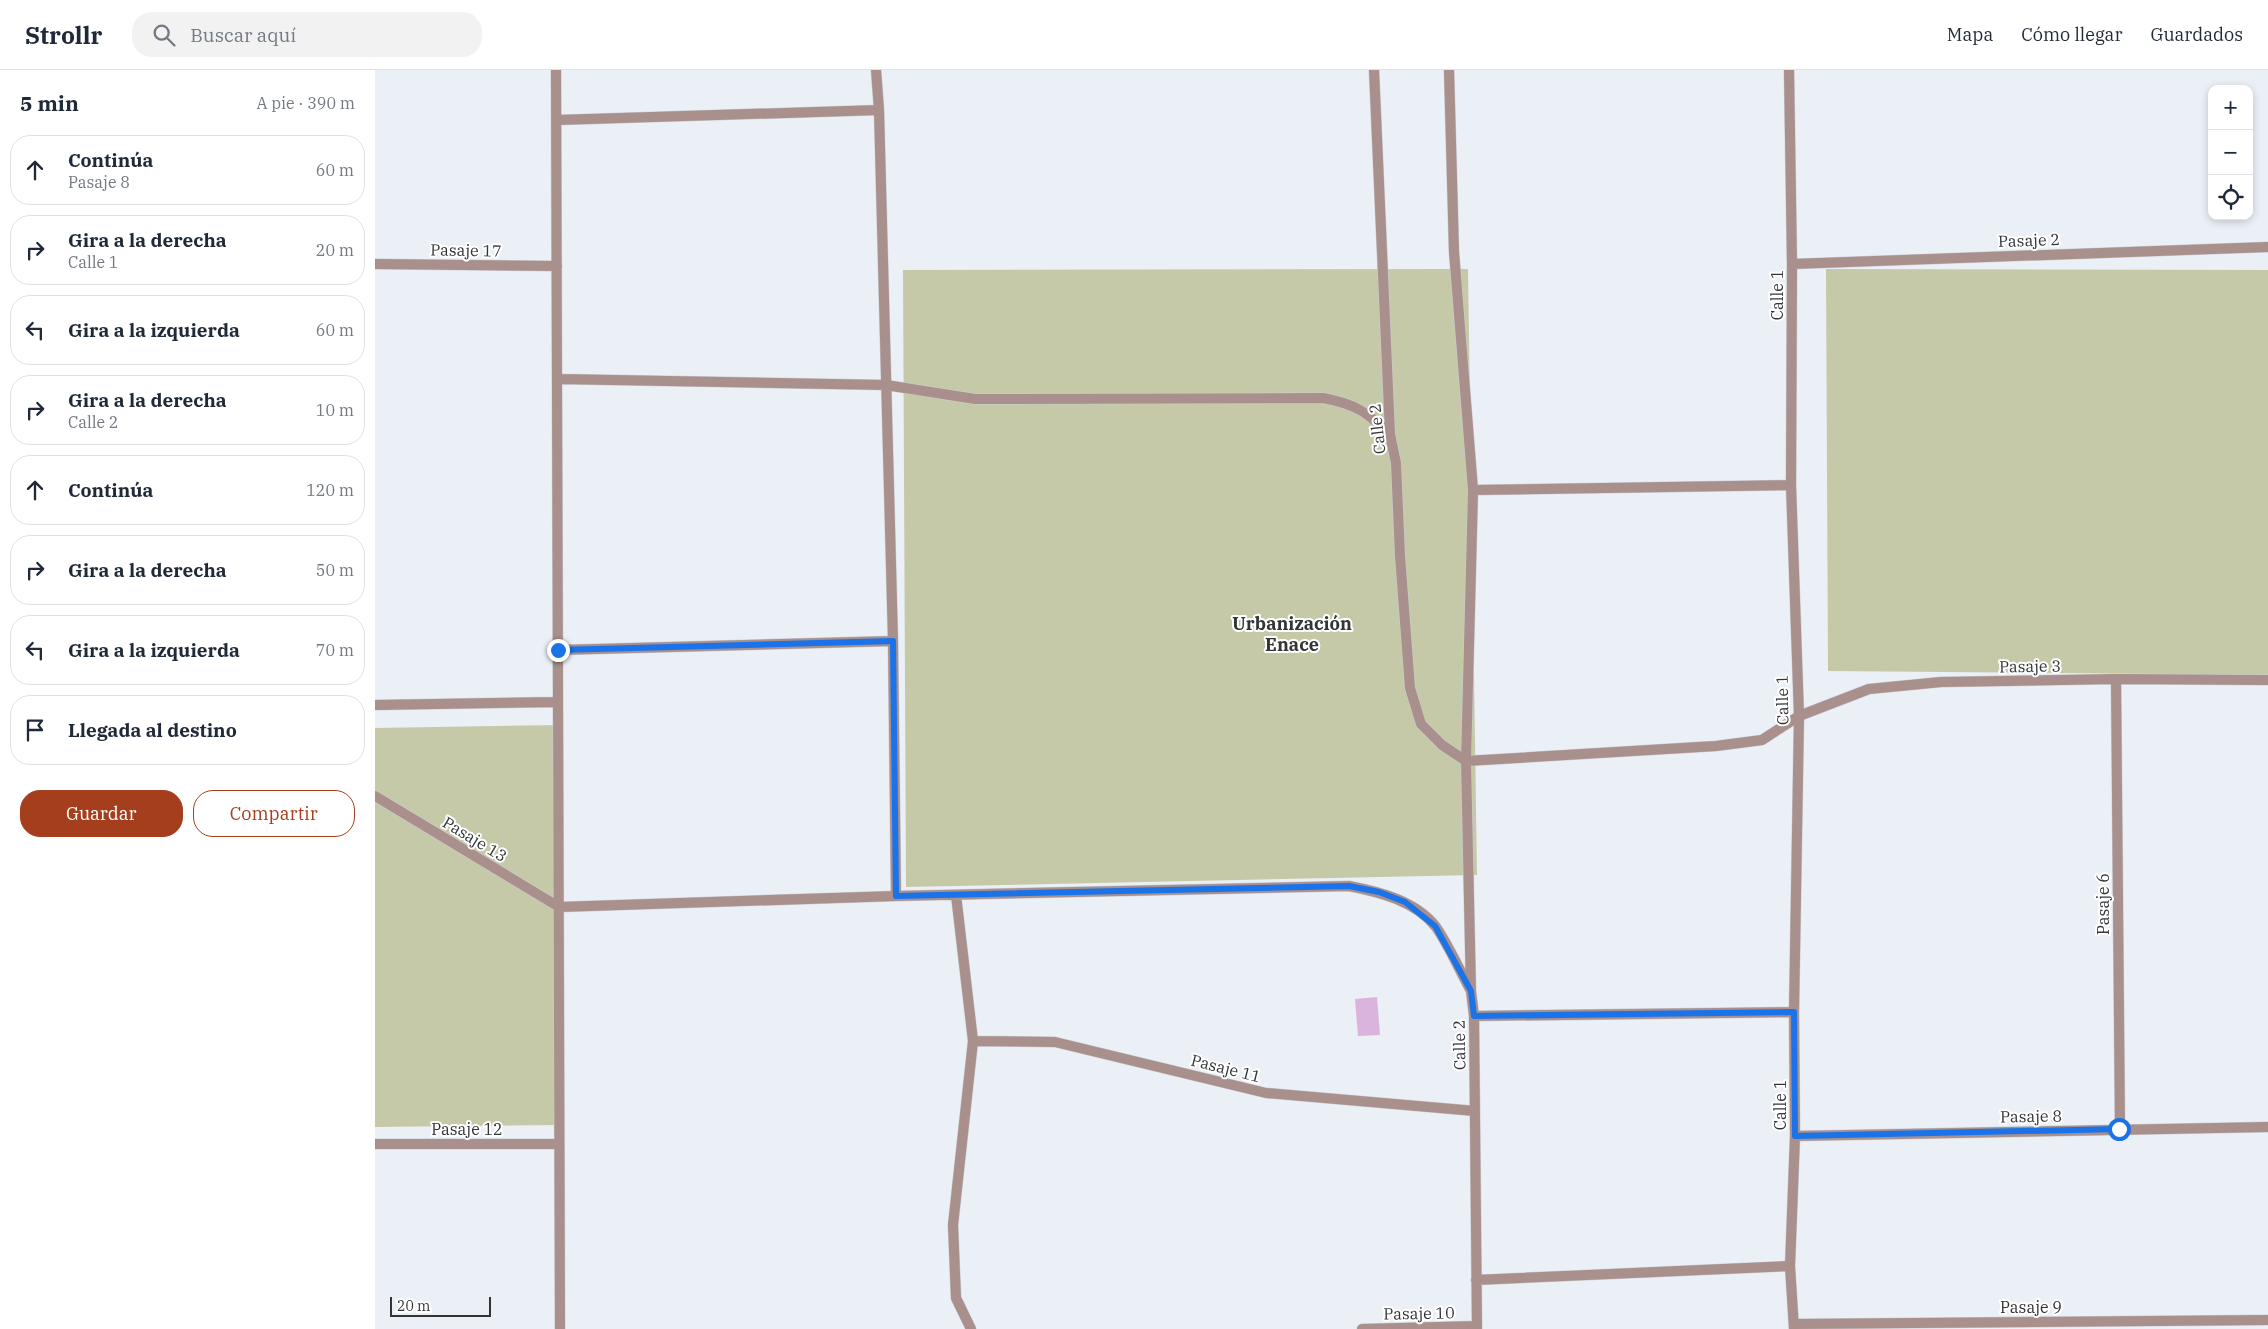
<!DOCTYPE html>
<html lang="es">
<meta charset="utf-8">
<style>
body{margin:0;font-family:"IBM Plex Serif",serif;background:#f2f2f3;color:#1f2937}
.controls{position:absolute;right:15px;top:15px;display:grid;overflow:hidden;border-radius:10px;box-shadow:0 2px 8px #0003}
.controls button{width:45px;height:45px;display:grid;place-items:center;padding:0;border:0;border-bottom:1px solid #e0e1e3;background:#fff;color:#1f2937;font:25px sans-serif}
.scale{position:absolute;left:15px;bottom:12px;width:101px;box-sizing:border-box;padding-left:5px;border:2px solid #323436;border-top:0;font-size:14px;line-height:18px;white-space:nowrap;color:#323436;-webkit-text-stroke:4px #fff;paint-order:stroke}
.stop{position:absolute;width:15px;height:15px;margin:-11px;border:4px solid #1a73e8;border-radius:50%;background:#fff}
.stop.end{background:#1a73e8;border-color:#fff;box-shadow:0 1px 5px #0008}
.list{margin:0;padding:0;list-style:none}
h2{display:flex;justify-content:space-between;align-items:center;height:65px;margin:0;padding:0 20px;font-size:21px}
h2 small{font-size:16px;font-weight:400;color:#747a83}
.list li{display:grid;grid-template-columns:32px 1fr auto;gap:15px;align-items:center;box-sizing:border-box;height:70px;margin:0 10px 10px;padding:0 10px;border:1px solid #e0e1e3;border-radius:20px}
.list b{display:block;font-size:19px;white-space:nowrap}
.list p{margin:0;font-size:16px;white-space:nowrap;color:#747a83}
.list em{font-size:16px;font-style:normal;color:#747a83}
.actions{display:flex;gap:10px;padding:15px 20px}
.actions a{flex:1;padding:11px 0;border:1px solid #a53e1d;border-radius:20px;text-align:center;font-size:18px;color:#a53e1d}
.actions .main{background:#a53e1d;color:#fff}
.icon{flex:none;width:28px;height:28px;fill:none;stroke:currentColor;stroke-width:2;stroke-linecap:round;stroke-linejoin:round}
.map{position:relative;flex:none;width:1893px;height:1259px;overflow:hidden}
header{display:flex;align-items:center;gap:30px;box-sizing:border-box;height:70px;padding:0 25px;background:#fff;border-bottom:1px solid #e0e1e3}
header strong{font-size:24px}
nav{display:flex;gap:28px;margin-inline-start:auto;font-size:18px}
.search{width:350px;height:45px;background:#f2f2f3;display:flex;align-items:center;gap:12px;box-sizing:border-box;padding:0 18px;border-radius:20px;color:#747a83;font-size:19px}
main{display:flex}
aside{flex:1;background:#fff}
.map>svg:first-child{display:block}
.green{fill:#c6c9a8}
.building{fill:#dab4dc}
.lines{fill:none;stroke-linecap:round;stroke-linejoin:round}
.street-casing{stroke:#cacdd3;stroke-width:11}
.street{stroke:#a9908c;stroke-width:10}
.route{stroke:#1a73e8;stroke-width:6}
.labels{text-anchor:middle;stroke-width:4;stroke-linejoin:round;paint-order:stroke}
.street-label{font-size:16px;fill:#323436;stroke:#fff}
.neighbourhood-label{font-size:18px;font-weight:bold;fill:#323436;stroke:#fff}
</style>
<header>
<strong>Strollr</strong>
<div class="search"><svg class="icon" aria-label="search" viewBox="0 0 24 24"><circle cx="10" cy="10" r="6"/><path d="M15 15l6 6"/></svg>Buscar aquí</div>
<nav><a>Mapa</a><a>Cómo llegar</a><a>Guardados</a></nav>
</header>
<main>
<aside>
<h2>5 min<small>A pie · 390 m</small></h2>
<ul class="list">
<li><svg class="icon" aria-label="ahead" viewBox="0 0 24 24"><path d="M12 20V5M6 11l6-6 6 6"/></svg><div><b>Continúa</b><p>Pasaje 8</p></div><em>60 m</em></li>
<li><svg class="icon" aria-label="right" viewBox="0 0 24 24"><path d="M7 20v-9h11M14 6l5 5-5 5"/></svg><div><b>Gira a la derecha</b><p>Calle 1</p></div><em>20 m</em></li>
<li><svg class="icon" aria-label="left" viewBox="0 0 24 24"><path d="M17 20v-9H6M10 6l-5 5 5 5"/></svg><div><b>Gira a la izquierda</b></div><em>60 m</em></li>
<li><svg class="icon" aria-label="right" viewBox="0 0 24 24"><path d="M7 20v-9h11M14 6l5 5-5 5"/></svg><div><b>Gira a la derecha</b><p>Calle 2</p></div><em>10 m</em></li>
<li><svg class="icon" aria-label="ahead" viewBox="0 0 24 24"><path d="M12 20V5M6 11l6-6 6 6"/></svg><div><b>Continúa</b></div><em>120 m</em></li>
<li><svg class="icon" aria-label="right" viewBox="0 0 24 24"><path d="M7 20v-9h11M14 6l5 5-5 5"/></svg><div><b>Gira a la derecha</b></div><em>50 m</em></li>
<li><svg class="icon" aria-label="left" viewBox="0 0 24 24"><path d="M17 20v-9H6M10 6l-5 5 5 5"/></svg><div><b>Gira a la izquierda</b></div><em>70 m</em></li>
<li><svg class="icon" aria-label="arrive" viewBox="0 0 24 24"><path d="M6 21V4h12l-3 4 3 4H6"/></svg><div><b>Llegada al destino</b></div></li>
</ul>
<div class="actions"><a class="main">Guardar</a><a>Compartir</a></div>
</aside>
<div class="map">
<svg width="1893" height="1259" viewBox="0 0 1893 1259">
<rect width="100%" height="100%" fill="#ebeff6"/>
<path class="green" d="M1093,199L1102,805L531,817L528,200Z
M1451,199L1893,200V605L1453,601Z
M187,655V1055L0,1057V658Z"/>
<path class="building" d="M1002,927L1005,965L983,966L980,929Z"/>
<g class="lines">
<g class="street-casing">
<path id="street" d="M181,0L185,1259
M501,0L504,40L518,571L521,826
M999,0L1015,364L1021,393L1025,486L1035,618L1046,654L1067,675L1091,691L1341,676L1387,670L1424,646L1494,619L1566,612L1741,609L1893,610
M1074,0L1079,182L1098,420L1091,691L1096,921L1099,946L1102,1259
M1414,0L1417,194L1416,415L1424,646L1419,942L1420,1066L1415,1196L1419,1259
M182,50L504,40
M0,194L182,196
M1417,194L1893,177
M183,309L511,315L600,329L948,328C981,334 991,342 1015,364
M1098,420L1416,415
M183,580L518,571
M1741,609L1745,1059
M0,635L183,632
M0,726L184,837L521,826L974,816C1005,822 1041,831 1061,857C1074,876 1084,899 1095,919
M581,825L598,971L578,1155L581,1228L596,1259
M1099,946L1419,942
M598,971L680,972L891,1023L1100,1041
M1420,1066L1893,1057
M0,1074H184
M1101,1210L1415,1196
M1419,1254L1893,1250
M987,1259L1102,1256"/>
</g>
<use href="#street" class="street"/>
</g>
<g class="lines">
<path class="route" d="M183,580L518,571L521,826L974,816L1004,822L1030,832L1060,856L1096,921L1099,946L1419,942L1420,1066L1744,1059"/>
</g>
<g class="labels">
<g class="street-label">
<text transform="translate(1654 170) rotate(-2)" y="6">Pasaje 2</text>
<text transform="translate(91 180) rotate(1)" y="6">Pasaje 17</text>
<text transform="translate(1402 225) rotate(-90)" y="6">Calle 1</text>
<text transform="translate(1002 359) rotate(-96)" y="6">Calle 2</text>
<text transform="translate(1655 596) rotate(-1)" y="6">Pasaje 3</text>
<text transform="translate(1407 630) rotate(-91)" y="6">Calle 1</text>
<text transform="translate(100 769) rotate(31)" y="6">Pasaje 13</text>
<text transform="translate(1728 834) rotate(-90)" y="6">Pasaje 6</text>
<text transform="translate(1084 975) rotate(-91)" y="6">Calle 2</text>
<text transform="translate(851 998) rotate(14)" y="6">Pasaje 11</text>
<text transform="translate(1405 1035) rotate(-90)" y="6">Calle 1</text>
<text transform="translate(1656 1046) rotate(-1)" y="6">Pasaje 8</text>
<text x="92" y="1065">Pasaje 12</text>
<text x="1656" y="1243">Pasaje 9</text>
<text transform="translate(1044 1243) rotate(-1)" y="6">Pasaje 10</text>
</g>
<g class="neighbourhood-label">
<text x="917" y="560">Urbanización<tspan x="917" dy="21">Enace</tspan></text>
</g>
</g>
</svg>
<div class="controls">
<button>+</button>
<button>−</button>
<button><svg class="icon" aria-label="locate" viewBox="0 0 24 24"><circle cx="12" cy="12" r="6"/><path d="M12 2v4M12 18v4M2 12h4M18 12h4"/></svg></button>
</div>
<div class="scale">20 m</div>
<div class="stop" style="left:1744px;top:1059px"></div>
<div class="stop end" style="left:183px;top:580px"></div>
</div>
</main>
